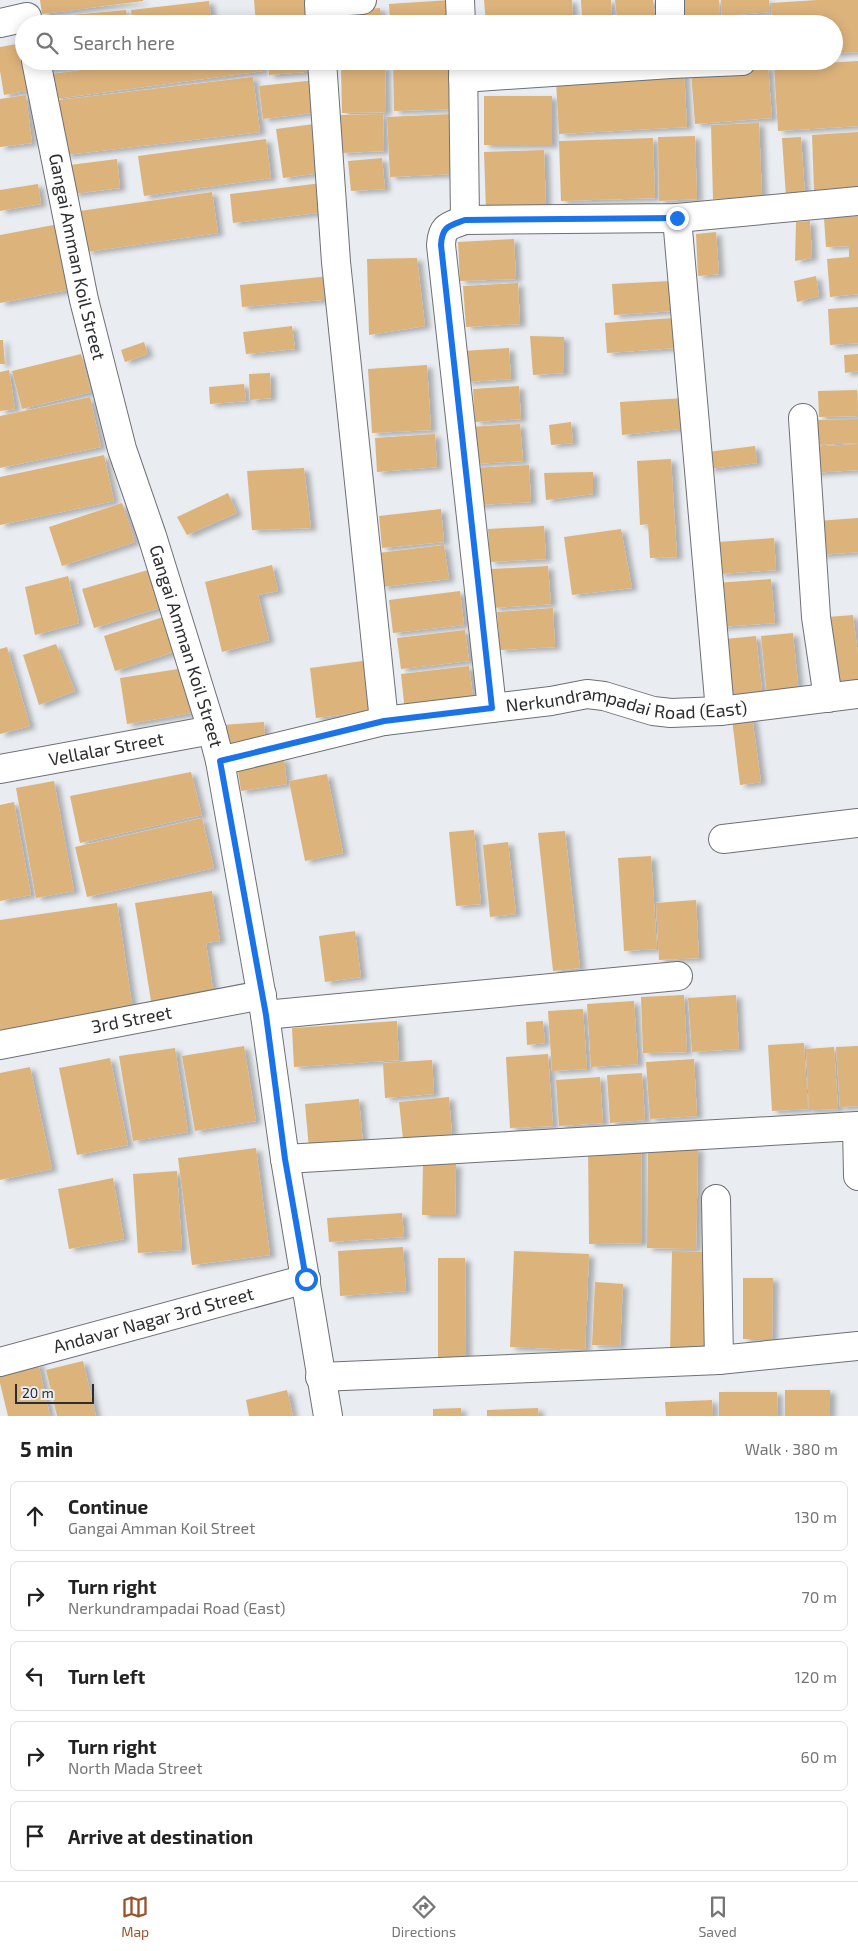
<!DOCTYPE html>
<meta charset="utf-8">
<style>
body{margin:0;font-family:"Exo 2",sans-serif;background:#f6f6f6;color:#222}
.scale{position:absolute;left:15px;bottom:12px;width:79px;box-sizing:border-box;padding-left:5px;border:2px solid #2c2d2f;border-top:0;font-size:14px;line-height:18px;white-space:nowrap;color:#2c2d2f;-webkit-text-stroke:4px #e9ecf0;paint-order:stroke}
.stop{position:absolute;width:15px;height:15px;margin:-11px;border:4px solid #1a73e8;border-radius:50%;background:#fff}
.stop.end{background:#1a73e8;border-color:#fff;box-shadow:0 1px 5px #0008}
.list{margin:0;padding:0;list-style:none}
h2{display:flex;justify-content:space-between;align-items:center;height:65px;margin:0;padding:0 20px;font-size:21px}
h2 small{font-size:16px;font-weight:400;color:#767676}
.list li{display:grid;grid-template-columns:32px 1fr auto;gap:15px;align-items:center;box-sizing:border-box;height:70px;margin:0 10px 10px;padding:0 10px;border:1px solid #e0e0e0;border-radius:8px}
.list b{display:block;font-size:19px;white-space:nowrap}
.list p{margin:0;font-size:16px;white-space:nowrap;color:#767676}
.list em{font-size:16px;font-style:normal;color:#767676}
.icon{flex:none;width:28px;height:28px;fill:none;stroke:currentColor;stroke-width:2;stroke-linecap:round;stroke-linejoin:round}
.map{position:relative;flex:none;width:858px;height:1416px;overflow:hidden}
.search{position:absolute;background:#fff;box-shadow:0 2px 12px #0003;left:15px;right:15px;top:15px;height:55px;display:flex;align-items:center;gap:12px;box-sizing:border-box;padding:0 18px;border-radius:28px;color:#767676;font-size:19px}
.sheet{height:465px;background:#fff}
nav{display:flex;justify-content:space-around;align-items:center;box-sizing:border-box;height:70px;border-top:1px solid #e0e0e0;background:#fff;font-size:14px;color:#767676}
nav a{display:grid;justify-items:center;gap:2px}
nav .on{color:#99532b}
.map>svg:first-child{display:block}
.building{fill:#ddb37b;filter:url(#shadow)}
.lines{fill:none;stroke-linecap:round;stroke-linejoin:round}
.minor-casing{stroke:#6d7074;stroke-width:30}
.minor{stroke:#fff;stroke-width:28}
.route{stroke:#1a73e8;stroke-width:6}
.labels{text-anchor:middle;stroke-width:5;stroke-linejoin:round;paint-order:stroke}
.street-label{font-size:18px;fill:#2c2d2f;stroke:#e9ecf0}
</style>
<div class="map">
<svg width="858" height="1416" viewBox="0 0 858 1416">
<defs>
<filter id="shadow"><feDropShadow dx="5.5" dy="3" stdDeviation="2.5" flood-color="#0004"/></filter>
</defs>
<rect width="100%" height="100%" fill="#e9ecf0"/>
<path class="building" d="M40,0H143V1L42,14Z
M254,0H312L315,24H256Z
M450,0L452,24H390L389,4Z
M484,0H572L573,22L486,24Z
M581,0H611L612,17L582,19Z
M615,0H653L655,16L617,19Z
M678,0H719L720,16L680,18Z
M721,0H769L770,12L722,16Z
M817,0H858V52L834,53V24H772L771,3Z
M209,1L212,24H133L131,10Z
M380,8L382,24H336L335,13Z
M126,10L128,24H40L39,18Z
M767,15L768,24H680L679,21Z
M23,43L24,61L31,90L4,95L0,71V47Z
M43,61H128V63L44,70Z
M152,61H261L263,71L54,99L51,74Z
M268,61H316V71L269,75Z
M393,61H453L455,109L394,111Z
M858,61V126L778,131L774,66Z
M385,66L386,112L342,113L341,68Z
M768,66L772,118L695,124L691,72Z
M684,69L687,127L559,134L556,81Z
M253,77L260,132L65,155L59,100Z
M316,80L319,112L263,119L259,86Z
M26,95L32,143L0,147V99Z
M484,96H552V145H484Z
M383,114L384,151L341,153L340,115Z
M452,114L455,174L390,177L387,117Z
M759,123L762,197L713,199L711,125Z
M314,124L320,173L283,178L276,129Z
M858,132V189L814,191L812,135Z
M695,136L697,199L659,201L658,137Z
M801,137L805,196L786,197L782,138Z
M653,138L655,198L561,201L559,141Z
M266,139L271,178L144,196L138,156Z
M544,150L546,208L486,210L484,152Z
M382,158L385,189L351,191L348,161Z
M117,159L120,188L73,194L70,165Z
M322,183L326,212L233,223L230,194Z
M38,184L41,204L0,211V190Z
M212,192L218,233L87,252L80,211Z
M858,216V294L830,297L827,259L849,257V246L826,247L824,218Z
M810,221L812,258L795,261L796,222Z
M59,224L73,289L0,303V235Z
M716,232L719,274L698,276L696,234Z
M514,239L516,279L460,281L458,242Z
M417,258L425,326L369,335L367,259Z
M331,276L333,299L242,307L240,285Z
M816,276L819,296L797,302L794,281Z
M671,281L673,311L614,315L612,284Z
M518,283L520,324L466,327L463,286Z
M858,307V343L830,345L828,309Z
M673,318L675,348L607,353L605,323Z
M292,326L295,349L246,354L243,332Z
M530,336L564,337V373L533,375Z
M0,340H3L5,364H0Z
M144,342L148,354L125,362L121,350Z
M509,348L511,379L466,382L464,351Z
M81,354L91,392L22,409L12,371Z
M858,354V371L845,373L844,355Z
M427,365L431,430L372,433L368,369Z
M9,370L15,409L0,411V372Z
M270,373L271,398L250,400L249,374Z
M244,384L246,401L210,404L209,387Z
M519,386L521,419L475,422L473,389Z
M857,390L858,416L819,417L818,391Z
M90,397L101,447L0,468V416Z
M685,398L688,428L622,435L620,402Z
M858,419V443L814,445L813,420Z
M571,422L573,443L551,445L549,425Z
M520,424L523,461L473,464L470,427Z
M435,434L437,467L377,472L375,438Z
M858,444V470L811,473L810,447Z
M755,446L757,463L709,469L707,452Z
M104,455L114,501L0,525V477Z
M671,459L677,557L650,558L648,524L640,525L637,461Z
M529,465L531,502L476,505L473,468Z
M304,468L311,528L252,530L247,471Z
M593,472V494L546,500L544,473Z
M228,493L237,513L187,535L177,517Z
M122,503L135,542L62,566L49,527Z
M441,509L444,542L382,548L379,516Z
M858,518V552L820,555L818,521Z
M544,526L546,559L490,562L488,529Z
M621,529L632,588L572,595L564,537Z
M774,538L776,570L719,574L717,542Z
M444,545L449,579L382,587L378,553Z
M272,565L278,591L258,595L269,640L222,652L205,582Z
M548,566L551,604L493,608L491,569Z
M148,570L160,608L94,628L82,589Z
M68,576L79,623L35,635L25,587Z
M771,579L775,623L719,627L716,583Z
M460,591L464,625L393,633L389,600Z
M553,608L555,647L500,650L497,612Z
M853,615L858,655V684L835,687L828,617Z
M163,617L174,652L115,671L104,636Z
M465,630L469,661L401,669L397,638Z
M793,633L799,694L767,697L761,636Z
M756,636L763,700L732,704L725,639Z
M56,644L75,691L39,705L23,655Z
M7,647L30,726L0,734V649Z
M370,660L377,710L316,718L310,668Z
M469,666L474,704L405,712L401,674Z
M185,668L192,713L127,724L120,678Z
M752,716L761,782L740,785L732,719Z
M264,722L265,740L227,749L223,725Z
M284,758L287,784L241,791L237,765Z
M191,772L202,815L80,843L70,796Z
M327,774L343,853L305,861L289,781Z
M54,781L74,891L36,898L16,788Z
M14,802L31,895L0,901V805Z
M202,818L214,868L87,897L75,847Z
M474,830L481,904L456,906L449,832Z
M565,831L580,968L553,971L538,833Z
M508,842L516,914L490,917L483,845Z
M651,856L657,949L624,951L618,858Z
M212,891L220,941L206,943L214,996L152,1007L135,903Z
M696,900L699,958L659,960L656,903Z
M117,903L133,1011L0,1030V920Z
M355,931L361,977L325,982L319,936Z
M684,995L687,1052L643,1053L641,997Z
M736,995L739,1049L692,1052L688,998Z
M634,1001L638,1064L591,1067L587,1004Z
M583,1009L587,1069L552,1071L548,1011Z
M397,1021L399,1060L294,1067L292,1028Z
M543,1021L545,1043L527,1045L526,1022Z
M804,1043L808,1109L772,1111L768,1045Z
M244,1046L256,1121L195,1131L182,1056Z
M858,1046V1106L840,1107L836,1047Z
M834,1047L838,1109L809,1110L806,1049Z
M175,1048L188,1132L133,1141L119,1056Z
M548,1054L553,1126L510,1128L506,1057Z
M110,1058L128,1145L77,1155L59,1068Z
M694,1059L697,1116L650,1119L646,1062Z
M432,1060L434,1094L385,1098L383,1063Z
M30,1067L52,1169L0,1180V1073Z
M642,1073L645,1120L610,1123L607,1075Z
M600,1077L603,1123L559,1126L556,1080Z
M449,1097L452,1135L403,1139L399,1102Z
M359,1099L363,1144L309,1149L305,1104Z
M588,1144H641L642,1243L589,1244Z
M256,1148L270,1255L192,1265L178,1158Z
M648,1148H698L696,1249L647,1248Z
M423,1163L456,1164L455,1215H422Z
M177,1171L182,1250L138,1253L133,1174Z
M113,1178L124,1239L69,1249L58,1189Z
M402,1213L404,1237L329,1242L327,1218Z
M403,1247L406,1291L340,1296L338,1251Z
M514,1251L589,1254L585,1350L510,1347Z
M672,1251L712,1252L709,1356L670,1355Z
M438,1258H465L466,1362H438Z
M743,1278H773L772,1339H743Z
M595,1282L623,1284L620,1346L592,1345Z
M83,1361L96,1416H57L46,1370Z
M38,1362L50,1416H8L0,1383V1371Z
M287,1390L293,1416H249L246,1400Z
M785,1390H830V1416H785Z
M719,1392H777L778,1416H719Z
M712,1400L713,1416H666L665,1402Z
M461,1408V1416H433V1409Z
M538,1408L539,1416H487V1410Z"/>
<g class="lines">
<g class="minor-casing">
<g id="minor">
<path d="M460,0L461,24"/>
<path d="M670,0V24"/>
<path d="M0,23L27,17"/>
<path d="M320,24L319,3L362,0"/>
<path id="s1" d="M36,61L84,300L122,449L152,536L212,730L220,761L265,1015L285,1159L328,1416"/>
<path d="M322,61L336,262L384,721"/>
<path d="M463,61L465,220"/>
<path d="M463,78L671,64L742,61"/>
<path d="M677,218L720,711"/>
<path d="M803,418L816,617L828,698"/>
<path d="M492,708L441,245C442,226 449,226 465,220L677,218L858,201"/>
<path id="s2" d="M220,761L384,721L551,701L587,694L604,696L653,711L671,713L720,711L858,694"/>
<path id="s3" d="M0,769L212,730"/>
<path d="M723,839L858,823"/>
<path d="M265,1015L678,976"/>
<path id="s4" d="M0,1045L262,995"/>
<path d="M285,1159L857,1126L858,1176"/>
<path d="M716,1199L719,1360"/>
<path id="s5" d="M0,1362L306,1279"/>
<path d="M320,1377L719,1360L858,1346"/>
</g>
</g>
<use href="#minor" class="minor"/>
</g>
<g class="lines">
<path class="route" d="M306,1279L285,1159L266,1015L220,761L384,721L492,708L441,245C442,226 449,226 465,220L677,218"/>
</g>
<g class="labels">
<g class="street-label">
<text dy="6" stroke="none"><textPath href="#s1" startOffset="200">Gangai Amman Koil Street</textPath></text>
<text dy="6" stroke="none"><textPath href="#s1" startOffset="605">Gangai Amman Koil Street</textPath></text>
<text dy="6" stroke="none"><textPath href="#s2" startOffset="414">Nerkundrampadai Road (East)</textPath></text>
<text dy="6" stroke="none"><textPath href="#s3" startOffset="108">Vellalar Street</textPath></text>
<text dy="6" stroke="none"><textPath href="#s4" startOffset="134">3rd Street</textPath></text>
<text dy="6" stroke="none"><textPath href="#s5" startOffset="159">Andavar Nagar 3rd Street</textPath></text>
</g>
</g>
</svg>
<div class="scale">20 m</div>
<div class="stop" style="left:306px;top:1279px"></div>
<div class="stop end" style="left:677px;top:218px"></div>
<div class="search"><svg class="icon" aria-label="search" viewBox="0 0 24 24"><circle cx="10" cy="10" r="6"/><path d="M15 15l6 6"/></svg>Search here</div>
</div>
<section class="sheet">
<h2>5 min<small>Walk · 380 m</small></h2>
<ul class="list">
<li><svg class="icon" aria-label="ahead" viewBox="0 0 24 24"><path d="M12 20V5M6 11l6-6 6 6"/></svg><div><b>Continue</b><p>Gangai Amman Koil Street</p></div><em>130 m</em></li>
<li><svg class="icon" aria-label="right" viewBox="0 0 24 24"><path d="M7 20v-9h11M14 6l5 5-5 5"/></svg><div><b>Turn right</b><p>Nerkundrampadai Road (East)</p></div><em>70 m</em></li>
<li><svg class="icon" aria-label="left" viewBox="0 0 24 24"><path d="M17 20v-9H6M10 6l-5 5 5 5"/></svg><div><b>Turn left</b></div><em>120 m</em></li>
<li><svg class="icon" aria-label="right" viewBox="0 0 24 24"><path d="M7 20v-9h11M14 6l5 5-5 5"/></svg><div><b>Turn right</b><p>North Mada Street</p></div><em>60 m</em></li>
<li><svg class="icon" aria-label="arrive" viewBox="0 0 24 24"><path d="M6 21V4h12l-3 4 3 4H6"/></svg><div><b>Arrive at destination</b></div></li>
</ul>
</section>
<nav>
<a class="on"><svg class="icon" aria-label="map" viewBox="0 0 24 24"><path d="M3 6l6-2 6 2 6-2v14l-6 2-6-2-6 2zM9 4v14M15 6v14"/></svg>Map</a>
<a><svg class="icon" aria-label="directions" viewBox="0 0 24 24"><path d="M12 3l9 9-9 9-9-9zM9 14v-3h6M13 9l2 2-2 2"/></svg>Directions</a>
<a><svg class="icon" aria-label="saved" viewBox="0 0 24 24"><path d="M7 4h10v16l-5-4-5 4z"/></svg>Saved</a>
</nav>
